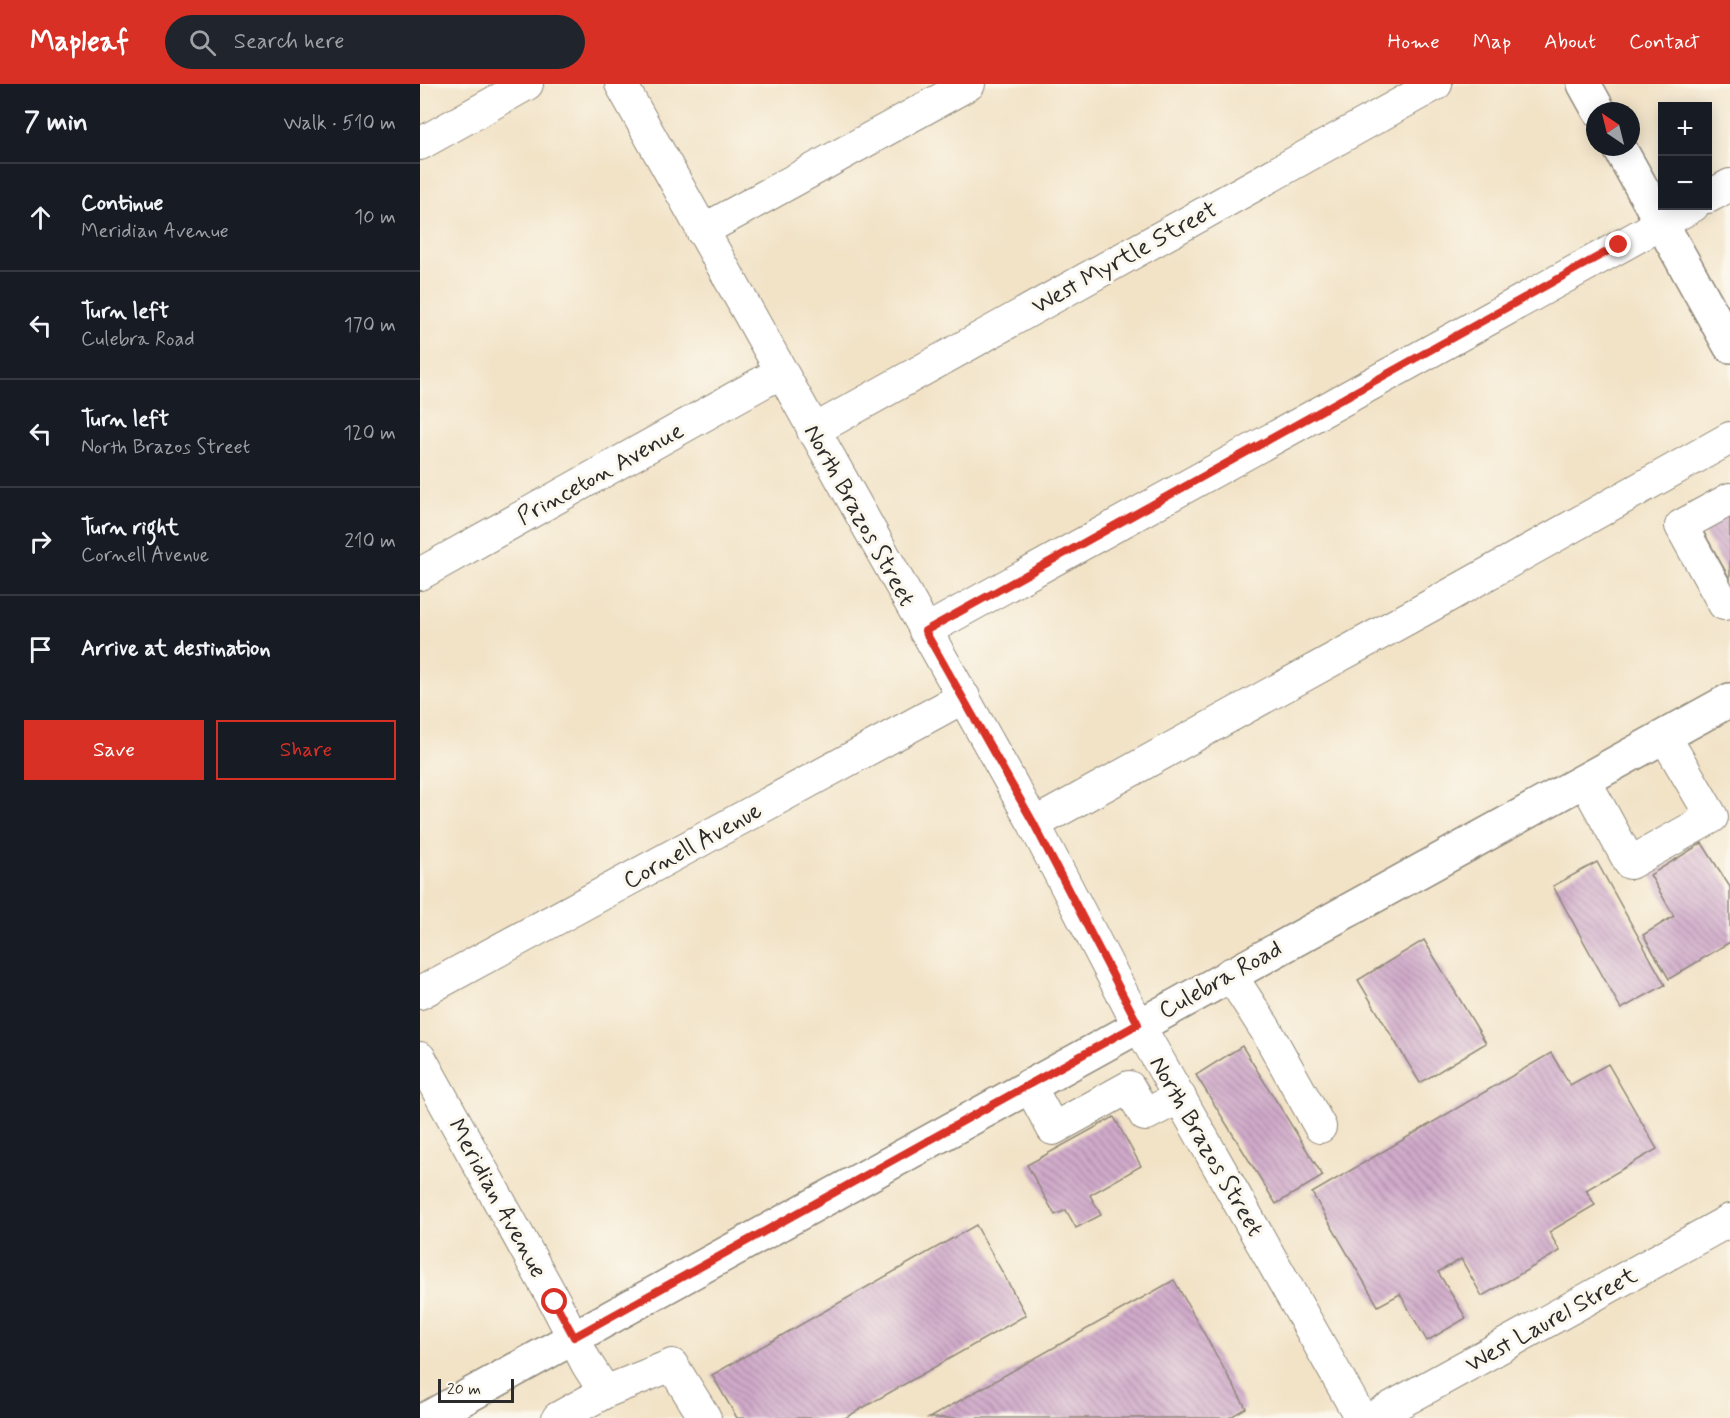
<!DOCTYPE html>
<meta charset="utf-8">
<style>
body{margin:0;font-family:Mynerve,sans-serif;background:#20242c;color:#f1f3f6}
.controls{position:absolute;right:18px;top:18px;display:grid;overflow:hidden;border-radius:0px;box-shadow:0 3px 15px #0003}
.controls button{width:54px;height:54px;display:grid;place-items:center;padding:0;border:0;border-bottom:2px solid #363941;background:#171b24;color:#f1f3f6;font:30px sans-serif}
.compass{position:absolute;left:1166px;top:18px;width:54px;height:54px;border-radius:50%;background:#171b24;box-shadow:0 3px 15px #0003;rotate:325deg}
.scale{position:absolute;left:18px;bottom:15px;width:76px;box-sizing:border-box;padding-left:6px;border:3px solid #2b2b2b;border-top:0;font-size:16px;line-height:21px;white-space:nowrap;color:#2b2b2b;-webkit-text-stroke:4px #fbf7ec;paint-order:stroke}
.stop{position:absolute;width:18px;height:18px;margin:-14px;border:4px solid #d93025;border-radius:50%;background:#fff}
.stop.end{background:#d93025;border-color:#fff;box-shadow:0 2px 6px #0008}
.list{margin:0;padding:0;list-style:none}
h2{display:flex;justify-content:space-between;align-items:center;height:78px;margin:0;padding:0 24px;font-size:26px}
h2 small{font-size:20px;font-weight:400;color:#9ea1a6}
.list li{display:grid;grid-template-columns:39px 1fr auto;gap:18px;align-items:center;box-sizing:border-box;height:108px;padding:0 24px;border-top:2px solid #363941}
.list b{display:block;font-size:22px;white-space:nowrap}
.list p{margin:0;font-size:20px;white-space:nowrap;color:#9ea1a6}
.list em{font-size:20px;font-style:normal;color:#9ea1a6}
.actions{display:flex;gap:12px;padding:18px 24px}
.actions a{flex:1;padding:14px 0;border:2px solid #d93025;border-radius:0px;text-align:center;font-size:21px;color:#d93025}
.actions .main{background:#d93025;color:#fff}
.icon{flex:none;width:33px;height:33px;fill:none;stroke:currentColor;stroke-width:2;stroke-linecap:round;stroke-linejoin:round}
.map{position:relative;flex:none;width:1310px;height:1334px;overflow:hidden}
header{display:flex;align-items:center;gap:36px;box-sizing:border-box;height:84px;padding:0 30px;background:#d93025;color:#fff}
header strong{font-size:28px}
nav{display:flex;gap:33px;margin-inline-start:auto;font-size:21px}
.search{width:420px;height:54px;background:#20242c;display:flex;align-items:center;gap:15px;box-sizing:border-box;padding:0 21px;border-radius:33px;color:#9ea1a6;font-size:22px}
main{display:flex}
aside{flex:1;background:#171b24}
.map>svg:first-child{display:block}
.building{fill:url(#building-back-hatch)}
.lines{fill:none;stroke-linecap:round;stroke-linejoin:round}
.minor-casing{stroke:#8e8779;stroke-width:34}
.major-casing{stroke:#8e8779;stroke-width:36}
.minor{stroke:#fff;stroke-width:32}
.major{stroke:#fff;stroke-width:33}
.route{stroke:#d93025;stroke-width:8}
.labels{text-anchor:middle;stroke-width:6;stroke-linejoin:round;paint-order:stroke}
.street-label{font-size:24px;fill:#2b2b2b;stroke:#fbf7ec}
</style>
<header>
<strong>Mapleaf</strong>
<div class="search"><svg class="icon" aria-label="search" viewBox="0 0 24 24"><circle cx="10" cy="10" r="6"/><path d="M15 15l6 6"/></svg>Search here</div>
<nav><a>Home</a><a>Map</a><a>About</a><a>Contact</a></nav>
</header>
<main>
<aside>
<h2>7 min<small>Walk · 510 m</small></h2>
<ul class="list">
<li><svg class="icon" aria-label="ahead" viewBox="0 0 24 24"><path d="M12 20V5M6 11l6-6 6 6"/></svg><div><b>Continue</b><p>Meridian Avenue</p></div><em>10 m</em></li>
<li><svg class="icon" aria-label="left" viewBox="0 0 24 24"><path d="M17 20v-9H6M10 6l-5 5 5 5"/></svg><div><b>Turn left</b><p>Culebra Road</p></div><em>170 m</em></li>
<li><svg class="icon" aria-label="left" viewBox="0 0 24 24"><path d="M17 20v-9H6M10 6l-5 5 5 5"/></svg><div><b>Turn left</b><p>North Brazos Street</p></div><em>120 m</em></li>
<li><svg class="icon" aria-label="right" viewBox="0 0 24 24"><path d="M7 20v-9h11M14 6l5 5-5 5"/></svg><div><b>Turn right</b><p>Cornell Avenue</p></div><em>210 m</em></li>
<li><svg class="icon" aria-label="arrive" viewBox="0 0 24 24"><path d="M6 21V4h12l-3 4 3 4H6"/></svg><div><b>Arrive at destination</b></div></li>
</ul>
<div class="actions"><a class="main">Save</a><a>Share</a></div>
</aside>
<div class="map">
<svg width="1310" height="1334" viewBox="0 0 1310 1334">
<defs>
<pattern id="building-back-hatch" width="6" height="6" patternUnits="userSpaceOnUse" patternTransform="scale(1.5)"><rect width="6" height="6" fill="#d0aaca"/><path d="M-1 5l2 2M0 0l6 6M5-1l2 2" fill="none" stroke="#a98ba4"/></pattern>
</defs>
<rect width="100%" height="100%" fill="#fbf7ec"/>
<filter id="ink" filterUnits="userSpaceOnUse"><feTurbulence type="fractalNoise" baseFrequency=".0167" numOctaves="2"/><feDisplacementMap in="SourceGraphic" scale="12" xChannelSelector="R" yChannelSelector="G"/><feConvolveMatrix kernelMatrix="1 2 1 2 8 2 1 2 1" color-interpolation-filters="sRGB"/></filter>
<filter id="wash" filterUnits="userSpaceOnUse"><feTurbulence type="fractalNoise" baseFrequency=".008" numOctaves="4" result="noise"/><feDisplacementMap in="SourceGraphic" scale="24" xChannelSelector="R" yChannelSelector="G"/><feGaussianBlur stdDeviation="1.35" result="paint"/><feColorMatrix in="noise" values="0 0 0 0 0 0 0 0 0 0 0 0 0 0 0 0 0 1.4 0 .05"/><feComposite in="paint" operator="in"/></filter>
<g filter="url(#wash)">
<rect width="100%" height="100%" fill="#f2e3c7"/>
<g id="blocks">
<path class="building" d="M1310,430V495L1282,445Z
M1282,759L1310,803V858L1249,895L1223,851L1254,832L1230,791Z
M1177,778L1245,901L1201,925L1133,802Z
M1004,856L1066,959L1000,999L938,896Z
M822,962L903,1092L856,1120L776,991Z
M1131,969L1150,1001L1188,980L1237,1065L1166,1106L1175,1121L1129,1148L1140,1167L1062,1212L1041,1175L1018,1188L1046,1234L1007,1257L980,1210L958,1222L892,1109Z
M694,1033L721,1082L670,1111L681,1131L656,1144L646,1126L635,1131L607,1081Z
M556,1141L606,1231L425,1334H317L292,1291Z
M754,1196L826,1324L809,1334H509Z"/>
</g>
</g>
<g filter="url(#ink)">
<use href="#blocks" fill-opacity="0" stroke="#8e8779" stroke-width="1.5"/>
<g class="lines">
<g class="minor-casing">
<path id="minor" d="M201,0L614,740L718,940L941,1334
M0,60L107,0
M1288,113L1310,101
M282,147L549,0
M393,347L1016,0
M0,490L361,288
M1304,520L1261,442L1310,415
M505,547L1273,122
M1165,697L1210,779L1292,733L1245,653
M614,740L1019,517L1310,354
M810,890L846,946L900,1043
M0,909L544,613
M0,974L135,1218L167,1280L185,1308L138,1334
M609,1001L633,1045L709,1003L725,1031L760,1013
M185,1308L252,1281L285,1334
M952,1334L1310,1136"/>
</g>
<g class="major-casing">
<path id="major" d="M1164,0L1179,27
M1199,63L1310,262
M8,1334L1310,616"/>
</g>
<use href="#minor" class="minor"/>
<use href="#major" class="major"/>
</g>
</g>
<g class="lines" filter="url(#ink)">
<path class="route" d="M135,1218L154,1253L718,940L614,740L505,547L1199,161"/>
</g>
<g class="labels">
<g class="street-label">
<text transform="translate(704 173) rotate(-29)" y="8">West Myrtle Street</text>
<text transform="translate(180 389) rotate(-29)" y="8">Princeton Avenue</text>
<text transform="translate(440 431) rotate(61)" y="8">North Brazos Street</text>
<text transform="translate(272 761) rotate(-29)" y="8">Cornell Avenue</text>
<text transform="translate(800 895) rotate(-29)" y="8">Culebra Road</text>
<text transform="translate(787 1062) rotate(60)" y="8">North Brazos Street</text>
<text transform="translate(78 1114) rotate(61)" y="8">Meridian Avenue</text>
<text transform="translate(1131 1235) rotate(-29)" y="8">West Laurel Street</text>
</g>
</g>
</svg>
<div class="controls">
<button>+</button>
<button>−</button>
</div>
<svg class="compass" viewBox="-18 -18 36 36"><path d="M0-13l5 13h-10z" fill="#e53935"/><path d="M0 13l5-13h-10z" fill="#9ea1a6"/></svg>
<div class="scale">20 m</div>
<div class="stop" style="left:135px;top:1218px"></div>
<div class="stop end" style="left:1199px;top:161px"></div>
</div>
</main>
